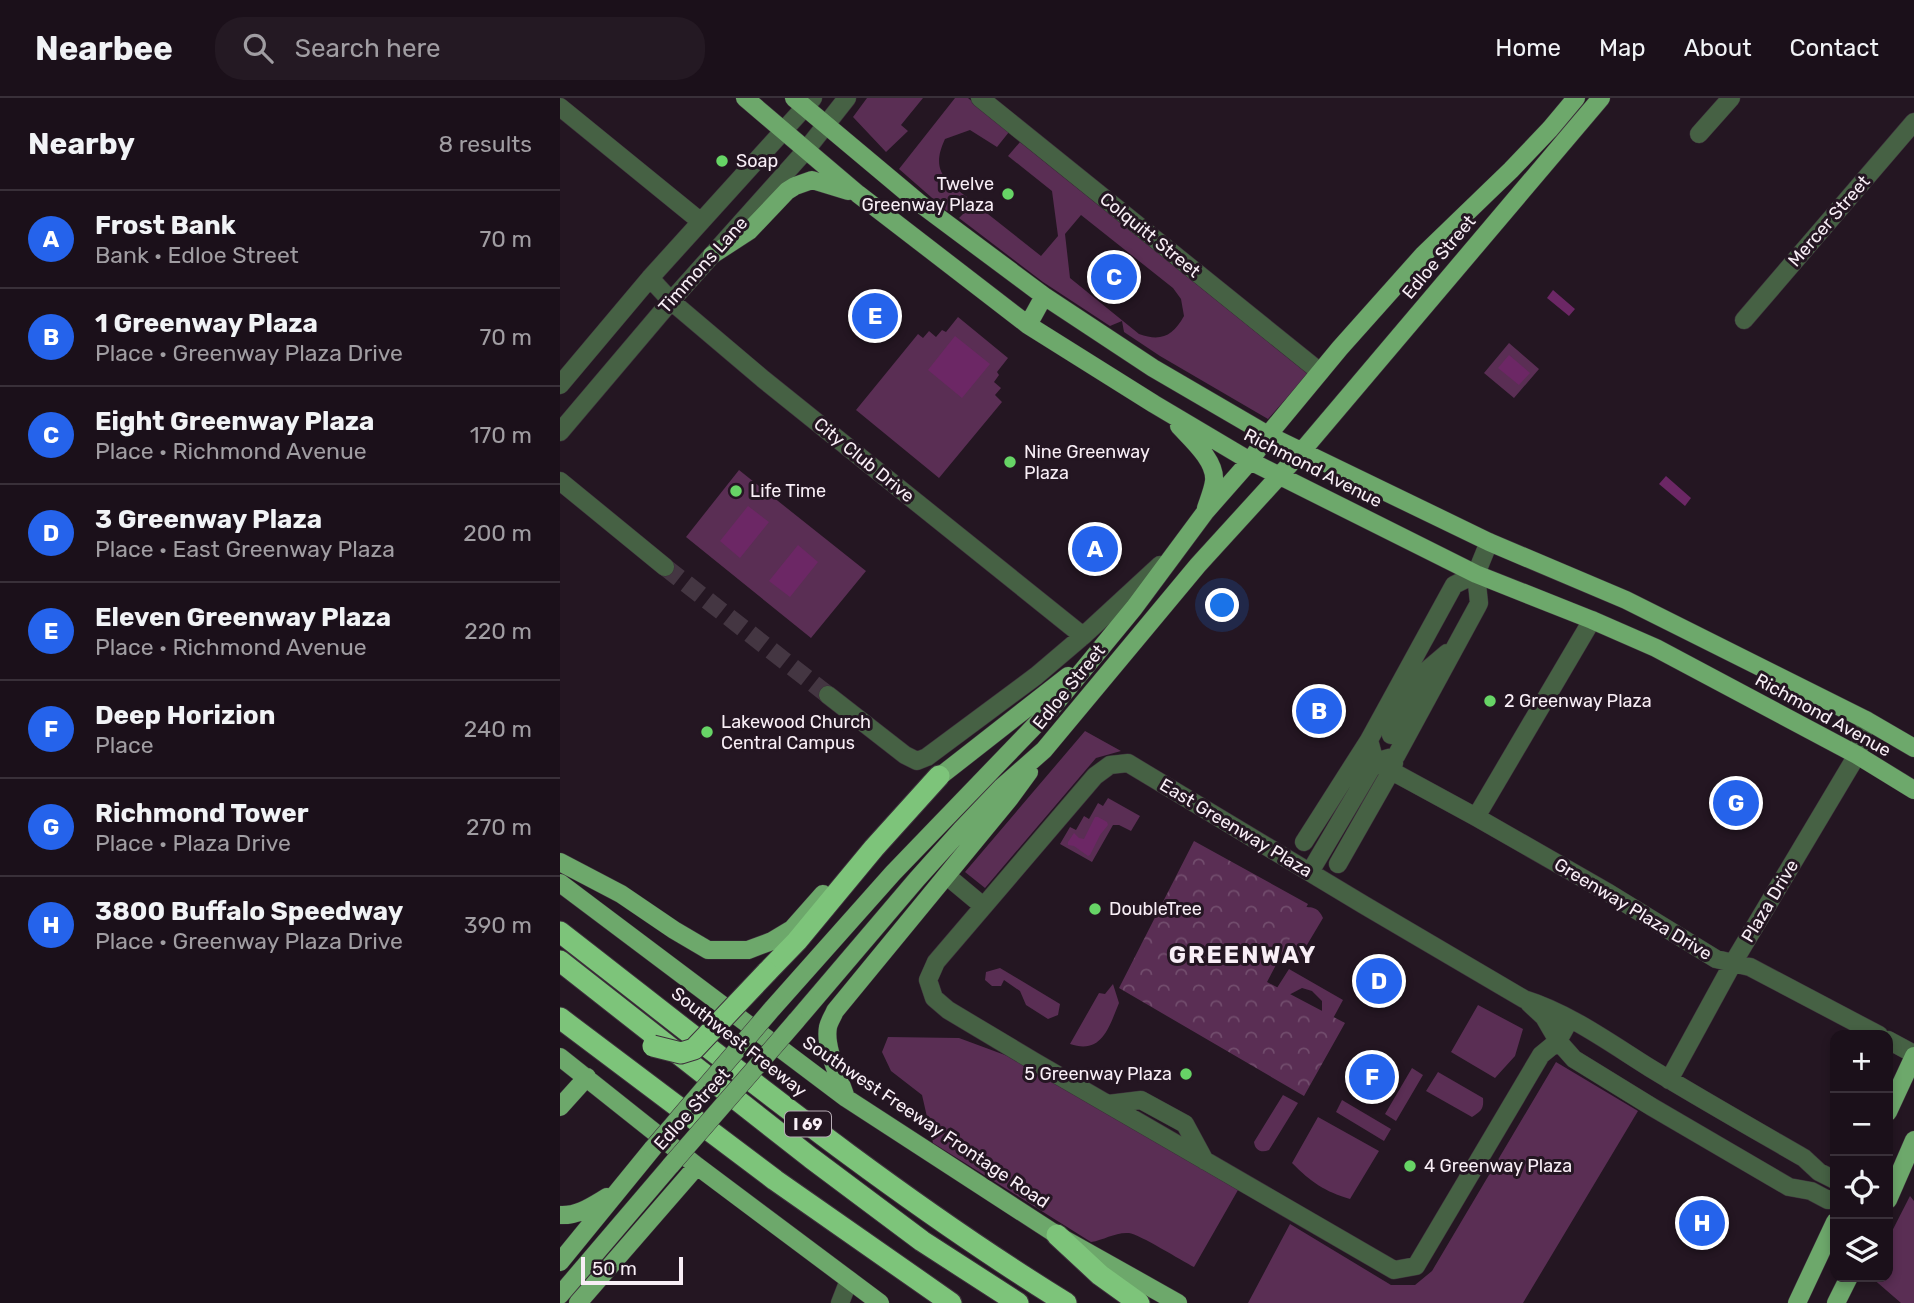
<!DOCTYPE html>
<meta charset="utf-8">
<style>
body{margin:0;font-family:Rubik,sans-serif;background:#241923;color:#f1f3f6}
.controls{position:absolute;right:21px;bottom:21px;display:grid;overflow:hidden;border-radius:14px;box-shadow:0 4px 10px #0003}
.controls button{width:63px;height:63px;display:grid;place-items:center;padding:0;border:0;border-bottom:2px solid #393039;background:#1b101a;color:#f1f3f6;font:35px sans-serif}
.scale{position:absolute;left:21px;bottom:18px;width:102px;box-sizing:border-box;padding-left:7px;border:4px solid #f8eef6;border-top:0;font-size:19px;line-height:24px;white-space:nowrap;color:#f8eef6;-webkit-text-stroke:5px #241622;paint-order:stroke}
.you{position:absolute;left:663px;top:508px;width:24px;height:24px;margin:-18px;border:5px solid #fff;border-radius:50%;background:#1a73e8;box-shadow:0 0 0 10px #1a73e833}
.badge{display:grid;place-items:center;width:46px;height:46px;border-radius:50%;background:#2563eb;color:#fff;font-size:23px;font-weight:700}
.pin{position:absolute;translate:-50% -50%;border:4px solid #fff;box-shadow:0 2px 7px #0006}
.list{margin:0;padding:0;list-style:none}
h2{display:flex;justify-content:space-between;align-items:center;height:91px;margin:0;padding:0 28px;font-size:30px}
h2 small{font-size:23px;font-weight:400;color:#a09da2}
.list li{display:grid;grid-template-columns:46px 1fr auto;gap:21px;align-items:center;box-sizing:border-box;height:98px;padding:0 28px;border-top:2px solid #393039}
.list b{display:block;font-size:26px;white-space:nowrap}
.list p{margin:0;font-size:23px;white-space:nowrap;color:#a09da2}
.list em{font-size:23px;font-style:normal;color:#a09da2}
.icon{flex:none;width:38px;height:38px;fill:none;stroke:currentColor;stroke-width:2;stroke-linecap:round;stroke-linejoin:round}
.map{position:relative;flex:none;width:1354px;height:1205px;overflow:hidden}
header{display:flex;align-items:center;gap:42px;box-sizing:border-box;height:98px;padding:0 35px;background:#1b101a;border-bottom:2px solid #393039}
header strong{font-size:33px}
nav{display:flex;gap:38px;margin-inline-start:auto;font-size:24px}
.search{width:490px;height:63px;background:#241923;display:flex;align-items:center;gap:18px;box-sizing:border-box;padding:0 24px;border-radius:28px;color:#a09da2;font-size:26px}
main{display:flex}
aside{flex:1;background:#1b101a}
.map>svg:first-child{display:block}
.grass{fill:#5a2e54;fill-rule:evenodd}
.park{fill:url(#park-crowns)}
.water{fill:#6c2765}
.lines{fill:none;stroke-linecap:round;stroke-linejoin:round}
.minor-tunnel{stroke:#443642;stroke-width:18;stroke-dasharray:18 9;stroke-linecap:butt}
.minor-casing{stroke:#3d303b;stroke-width:19}
.major-casing{stroke:#3d303b;stroke-width:19}
.highway-casing{stroke:#3d303b;stroke-width:23}
.minor{stroke:#466144;stroke-width:18}
.major{stroke:#6da86b;stroke-width:18}
.highway{stroke:#7dc47a;stroke-width:21}
.major-bridge-casing{stroke:#3d303b;stroke-width:19;stroke-linecap:butt}
.highway-bridge-casing{stroke:#3d303b;stroke-width:23;stroke-linecap:butt}
.major-bridge{stroke:#6da86b;stroke-width:18}
.highway-bridge{stroke:#7dc47a;stroke-width:21}
.poi-dot{fill:#67d466;stroke:#241622;stroke-width:2.5}
.labels{text-anchor:middle;stroke-width:6;stroke-linejoin:round;paint-order:stroke}
.shield{fill:#241622;stroke:#b8adb6;stroke-width:2}
.shield-label{font-size:16px;font-weight:bold;fill:#f8eef6}
.poi-label{font-size:18px;fill:#f8eef6;stroke:#241622;text-anchor:start}
.street-label{font-size:18px;fill:#f8eef6;stroke:#241622}
.district-label{font-size:24px;font-weight:bold;letter-spacing:2px;fill:#f8eef6;stroke:#241622}
</style>
<header>
<strong>Nearbee</strong>
<div class="search"><svg class="icon" aria-label="search" viewBox="0 0 24 24"><circle cx="10" cy="10" r="6"/><path d="M15 15l6 6"/></svg>Search here</div>
<nav><a>Home</a><a>Map</a><a>About</a><a>Contact</a></nav>
</header>
<main>
<aside>
<h2>Nearby<small>8 results</small></h2>
<ul class="list">
<li><span class="badge">A</span><div><b>Frost Bank</b><p>Bank · Edloe Street</p></div><em>70 m</em></li>
<li><span class="badge">B</span><div><b>1 Greenway Plaza</b><p>Place · Greenway Plaza Drive</p></div><em>70 m</em></li>
<li><span class="badge">C</span><div><b>Eight Greenway Plaza</b><p>Place · Richmond Avenue</p></div><em>170 m</em></li>
<li><span class="badge">D</span><div><b>3 Greenway Plaza</b><p>Place · East Greenway Plaza</p></div><em>200 m</em></li>
<li><span class="badge">E</span><div><b>Eleven Greenway Plaza</b><p>Place · Richmond Avenue</p></div><em>220 m</em></li>
<li><span class="badge">F</span><div><b>Deep Horizion</b><p>Place</p></div><em>240 m</em></li>
<li><span class="badge">G</span><div><b>Richmond Tower</b><p>Place · Plaza Drive</p></div><em>270 m</em></li>
<li><span class="badge">H</span><div><b>3800 Buffalo Speedway</b><p>Place · Greenway Plaza Drive</p></div><em>390 m</em></li>
</ul>
</aside>
<div class="map">
<svg width="1354" height="1205" viewBox="0 0 1354 1205">
<defs>
<pattern id="park-crowns" width="20" height="18" patternUnits="userSpaceOnUse" patternTransform="scale(1.75)"><rect width="20" height="18" fill="#5a2e54"/><path d="M2 6a3 3 0 1 1 6 0M12 15a3 3 0 1 1 6 0" fill="none" stroke="#724d6d"/></pattern>
</defs>
<rect width="100%" height="100%" fill="#241622"/>
<path class="grass" d="M307,0H363L341,27L348,33L326,54L293,19Z
M395,0H408L449,34L437,49L410,32L385,41C371,71 383,81 407,99L387,113L339,71Z
M460,44L748,276L708,321L600,258L564,234L562,223L550,228L483,184L399,120L414,105L481,158L498,138L492,93L448,58ZM521,117L613,190L621,201L624,218C613,238 601,244 579,236L510,180L505,136Z
M398,219L448,260L437,274L439,277L434,284L441,290L435,297L442,304L379,380L296,312L358,236L363,240L369,233L376,239L382,232L386,234Z
M949,245L979,271L954,300L924,275Z
M179,372L306,473L251,540L126,439Z
M525,633L561,653L536,660L425,790L405,774Z
M548,700L580,718L571,733L559,727H553L532,764L500,746L510,729L516,732L524,718L529,721L538,705L543,708Z
M741,809C753,809 758,809 763,820L738,862L719,852Z
M440,870L500,906L498,917L488,921L466,907L460,893L444,882L441,888H432L425,882L426,874Z
M729,871L783,902L770,926L762,921V903L752,893L742,890L725,899L715,893Z
M553,886L559,905C549,929 542,957 510,946L539,895L545,896Z
M918,907L963,931L955,958L935,980L891,954Z
M328,939L399,940L453,960L678,1092L634,1169C622,1163 579,1136 569,1135C555,1134 544,1142 531,1144L373,1045L362,997L331,973L322,954Z
M996,964L1078,1013L963,1205H688L730,1126L831,1187H855L872,1173Z
M852,970L863,977L836,1023L825,1016Z
M878,974L923,1000C924,1011 921,1013 912,1019L866,993Z
M723,997L738,1005L709,1052C702,1055 695,1053 694,1044Z
M782,1002L831,1031L824,1043L776,1014Z
M758,1019L819,1053L790,1101C764,1093 752,1085 732,1065Z
M1350,1098L1354,1103V1205H1341L1311,1179H1328V1141Z"/>
<path class="park" d="M634,743L748,806L707,884L785,925L744,998L559,890Z"/>
<path class="water" d="M993,192L1015,211L1009,218L987,200Z
M395,238L430,266L402,300L368,272Z
M949,257L970,275L959,287L938,270Z
M1106,378L1131,400L1125,408L1099,386Z
M188,408L209,424L180,460L160,443Z
M238,447L258,464L230,499L209,483Z
M535,719H538L547,724L548,727L540,737L530,757L528,758L514,748L508,747V744L514,735L519,740L524,741Z
M812,953L833,965L811,1002L791,989Z"/>
<g class="lines">
<path class="minor-tunnel" d="M105,469L268,597"/>
<g class="minor-casing">
<path id="minor" d="M420,0L760,274
M0,9L140,123
M1139,36L1171,0
M90,180L111,203L203,281L523,538
M1184,222L1354,24
M0,287L90,180L253,0
M0,334L111,203L246,52L287,0
M0,383L105,469
M916,476L894,487L809,642L815,664L916,719L1047,794L1156,861L1190,869L1319,937
M268,597L345,657L357,663L367,659L476,578L523,538L600,467
M831,637L867,572L887,555
M916,719L1032,522
M744,744L809,642
M778,766L831,673L834,665
M750,774L815,664L836,658L917,509L919,505L916,476L929,444
M387,778L423,808
M969,905L984,919L998,943L1014,961L1092,1009L1229,1089L1251,1093L1268,1102L1275,1101
M1010,921L998,943L981,957L856,1168L834,1172L475,964L388,912L374,900L368,882L376,864L535,678L550,667L568,665L804,807L964,901C1009,915 1050,945 1090,970C1141,1001 1192,1030 1244,1060L1259,1074L1275,1082
M1328,942L1354,956
M1109,982L1173,865L1297,657L1306,622
M548,1006L581,1002L625,1026L645,1063
M280,1205L289,1182"/>
</g>
<g class="major-casing">
<path id="major" d="M185,0L298,96L468,227L594,306L690,363L916,476L1032,522L1096,550L1297,657L1354,692
M234,0L358,104L484,198L593,270L708,337L929,444L1066,502L1306,622L1354,650
M152,157L189,133L227,93L235,88L252,82L288,93
M468,227L484,198
M619,328C632,342 656,363 654,383C653,392 649,401 646,410
M370,686L508,578
M0,764L61,796L114,832L148,852H188L212,843L232,831L263,796
M0,785L286,1000L497,1137L618,1205
M212,911L333,775L490,612L574,510L646,413L690,363L708,337L780,250L863,157L951,72L990,31L1016,0
M236,923L357,781L401,732L442,689L484,652L638,467L742,353L1041,0
M0,959L137,1068L320,1205
M286,1000C280,980 264,950 268,929C269,924 273,918 275,913L450,700L469,674
M0,1009L27,979
M1328,1014L1354,958
M1328,1102L1354,1042
M0,1117C18,1118 32,1108 47,1099
M0,1164L93,1050
M0,1197L111,1067
M18,1205L137,1068
M1237,1205L1275,1124
M1276,1205L1289,1179"/>
</g>
<g class="highway-casing">
<path id="highway" d="M0,834C165,962 328,1095 506,1205
M0,863L251,1060L362,1143L458,1205
M207,874L237,843L314,750L379,678
M0,920L215,1082L391,1205
M497,1137L540,1177L579,1205"/>
</g>
<use href="#minor" class="minor"/>
<use href="#major" class="major"/>
<use href="#highway" class="highway"/>
<g class="major-bridge-casing">
<path id="major-bridge" d="M93,1050L212,911
M111,1067L236,923"/>
</g>
<g class="highway-bridge-casing">
<path id="highway-bridge" d="M93,948L121,955L134,951L207,874"/>
</g>
<use href="#major-bridge" class="major-bridge"/>
<use href="#highway-bridge" class="highway-bridge"/>
</g>
<g class="poi-dot">
<circle cx="162" cy="63" r="7"/>
<circle cx="448" cy="96" r="7"/>
<circle cx="450" cy="364" r="7"/>
<circle cx="176" cy="393" r="7"/>
<circle cx="930" cy="603" r="7"/>
<circle cx="147" cy="634" r="7"/>
<circle cx="535" cy="811" r="7"/>
<circle cx="626" cy="976" r="7"/>
<circle cx="850" cy="1068" r="7"/>
</g>
<g class="labels">
<rect class="shield" x="225" y="1013.5" width="46" height="25" rx="5"/>
<g class="shield-label">
<text x="248" y="1032">I 69</text>
</g>
<g class="poi-label">
<text x="176" y="69">Soap</text>
<text x="434" y="92" text-anchor="end">Twelve<tspan x="434" dy="21">Greenway Plaza</tspan></text>
<text x="464" y="360">Nine Greenway<tspan x="464" dy="21">Plaza</tspan></text>
<text x="190" y="399">Life Time</text>
<text x="944" y="609">2 Greenway Plaza</text>
<text x="161" y="630">Lakewood Church<tspan x="161" dy="21">Central Campus</tspan></text>
<text x="549" y="817">DoubleTree</text>
<text x="612" y="982" text-anchor="end">5 Greenway Plaza</text>
<text x="864" y="1074">4 Greenway Plaza</text>
</g>
<g class="street-label">
<text transform="translate(1269 123) rotate(-49)" y="6">Mercer Street</text>
<text transform="translate(590 137) rotate(39)" y="6">Colquitt Street</text>
<text transform="translate(879 159) rotate(-50)" y="6">Edloe Street</text>
<text transform="translate(143 167) rotate(-48)" y="6">Timmons Lane</text>
<text transform="translate(304 362) rotate(39)" y="6">City Club Drive</text>
<text transform="translate(753 370) rotate(27)" y="6">Richmond Avenue</text>
<text transform="translate(509 589) rotate(-51)" y="6">Edloe Street</text>
<text transform="translate(1263 617) rotate(29)" y="6">Richmond Avenue</text>
<text transform="translate(676 730) rotate(31)" y="6">East Greenway Plaza</text>
<text transform="translate(1210 803) rotate(-59)" y="6">Plaza Drive</text>
<text transform="translate(1073 811) rotate(31)" y="6">Greenway Plaza Drive</text>
<text transform="translate(179 944) rotate(38)" y="6">Southwest Freeway</text>
<text transform="translate(132 1011) rotate(-48)" y="6">Edloe Street</text>
<text transform="translate(366 1024) rotate(34)" y="6">Southwest Freeway Frontage Road</text>
</g>
<g class="district-label">
<text x="683" y="865">GREENWAY</text>
</g>
</g>
</svg>
<div class="controls">
<button>+</button>
<button>−</button>
<button><svg class="icon" aria-label="locate" viewBox="0 0 24 24"><circle cx="12" cy="12" r="6"/><path d="M12 2v4M12 18v4M2 12h4M18 12h4"/></svg></button>
<button><svg class="icon" aria-label="layers" viewBox="0 0 24 24"><path d="M12 4l9 5-9 5-9-5zM3 14l9 5 9-5"/></svg></button>
</div>
<div class="scale">50 m</div>
<div class="you"></div>
<div class="pin badge" style="left:535px;top:451px">A</div>
<div class="pin badge" style="left:759px;top:613px">B</div>
<div class="pin badge" style="left:554px;top:179px">C</div>
<div class="pin badge" style="left:819px;top:883px">D</div>
<div class="pin badge" style="left:315px;top:218px">E</div>
<div class="pin badge" style="left:812px;top:979px">F</div>
<div class="pin badge" style="left:1176px;top:705px">G</div>
<div class="pin badge" style="left:1142px;top:1125px">H</div>
</div>
</main>
